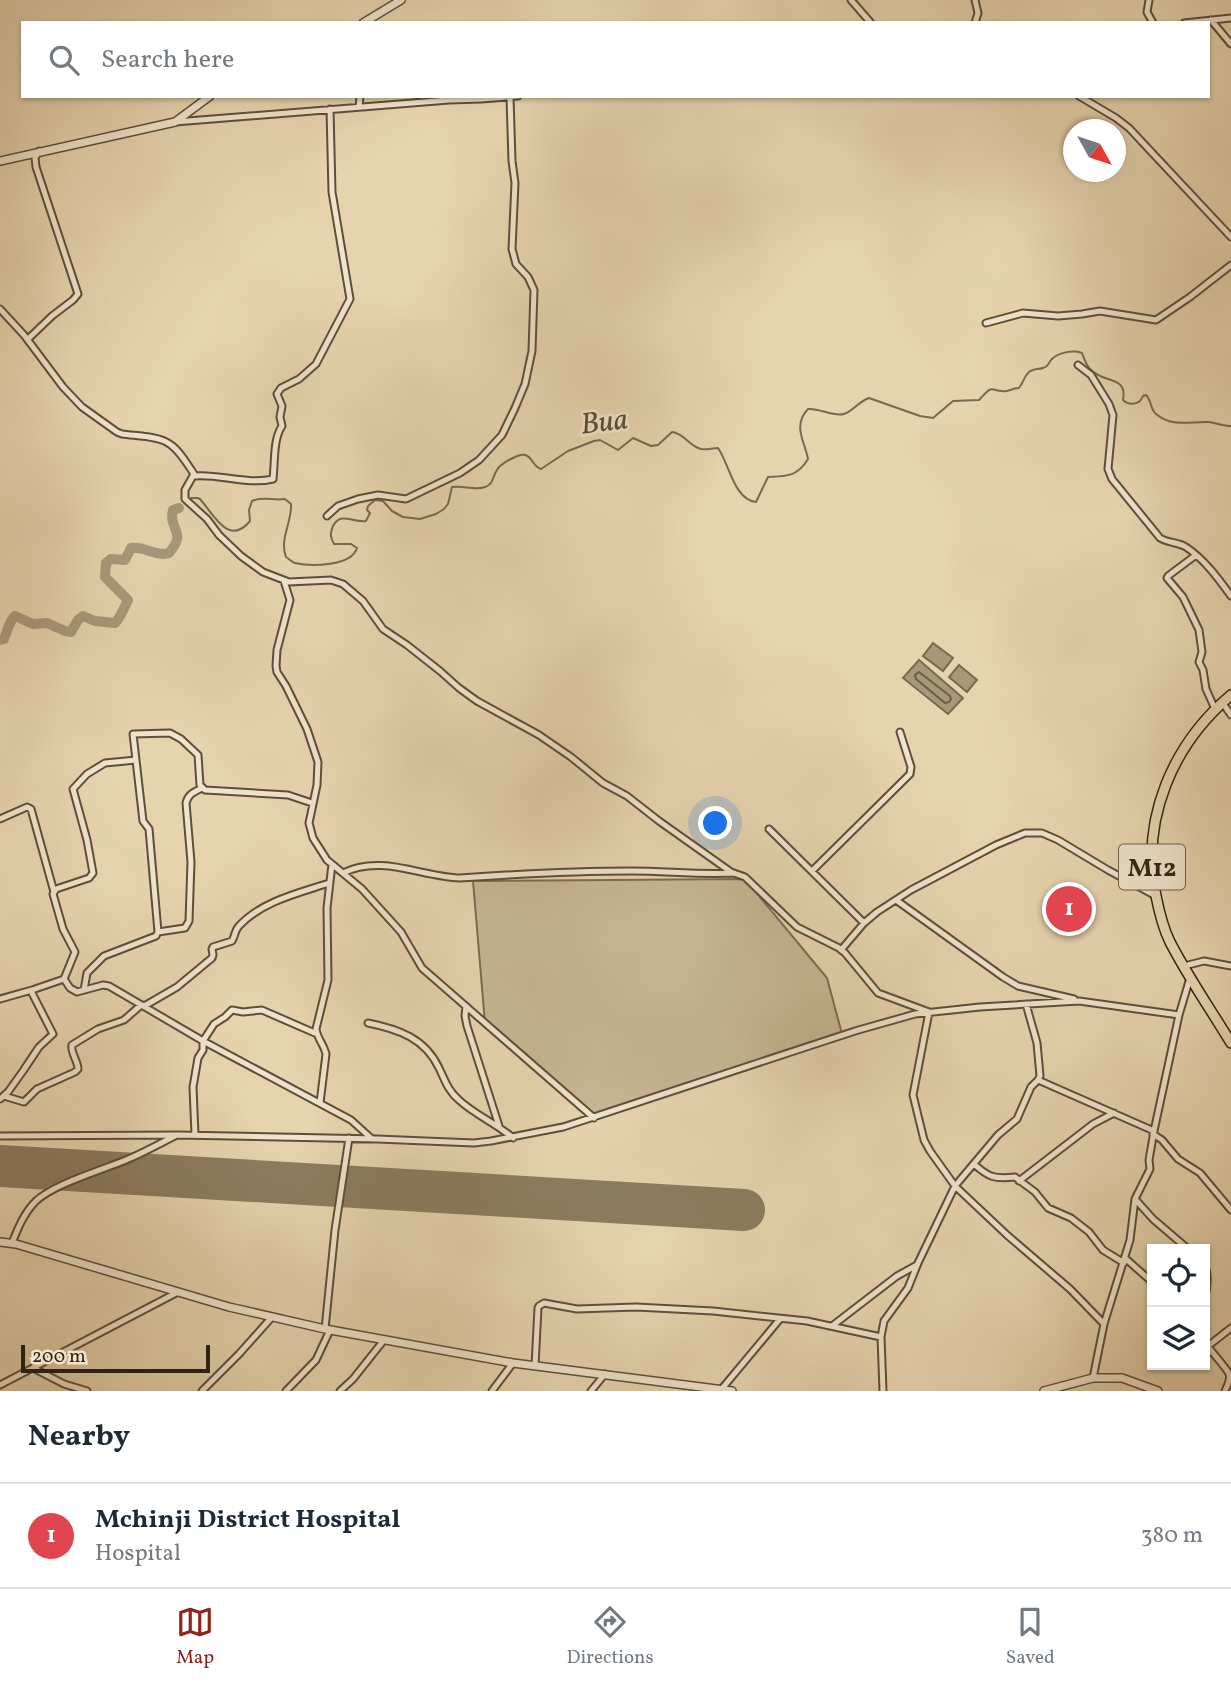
<!DOCTYPE html>
<style>
body{margin:0;font-family:Vollkorn,serif;background:#f2f2f3;color:#1f2937}
.controls{position:absolute;right:21px;bottom:21px;display:grid;overflow:hidden;border-radius:0px;box-shadow:0 2px 5px #0004}
.controls button{width:63px;height:63px;display:grid;place-items:center;padding:0;border:0;border-bottom:2px solid #e0e1e3;background:#fff;color:#1f2937;font:35px sans-serif}
.compass{position:absolute;left:1063px;top:119px;width:63px;height:63px;border-radius:50%;background:#fff;box-shadow:0 2px 5px #0004;rotate:130deg}
.scale{position:absolute;left:21px;bottom:18px;width:189px;box-sizing:border-box;padding-left:7px;border:4px solid #312312;border-top:0;font-size:19px;line-height:24px;white-space:nowrap;color:#312312;-webkit-text-stroke:5px #efe3cb;paint-order:stroke}
.you{position:absolute;left:716px;top:824px;width:24px;height:24px;margin:-18px;border:5px solid #fff;border-radius:50%;background:#1a73e8;box-shadow:0 0 0 10px #1a73e833}
.badge{display:grid;place-items:center;width:46px;height:46px;border-radius:50%;background:#8f2418;color:#fff;font-size:23px;font-weight:700}
.pin{position:absolute;translate:-50% -50%;border:4px solid #fff;box-shadow:0 2px 7px #0006}
.list{margin:0;padding:0;list-style:none}
h2{display:flex;justify-content:space-between;align-items:center;height:91px;margin:0;padding:0 28px;font-size:30px}
h2 small{font-size:23px;font-weight:400;color:#747a83}
.list li{display:grid;grid-template-columns:46px 1fr auto;gap:21px;align-items:center;box-sizing:border-box;height:105px;padding:0 28px;border-top:2px solid #e0e1e3}
.list b{display:block;font-size:26px;white-space:nowrap}
.list p{margin:0;font-size:23px;white-space:nowrap;color:#747a83}
.list em{font-size:23px;font-style:normal;color:#747a83}
.icon{flex:none;width:38px;height:38px;fill:none;stroke:currentColor;stroke-width:2;stroke-linecap:round;stroke-linejoin:round}
.map{position:relative;flex:none;width:1231px;height:1391px;overflow:hidden}
.search{position:absolute;background:#fff;box-shadow:0 2px 5px #0004;left:21px;right:21px;top:21px;height:77px;display:flex;align-items:center;gap:18px;box-sizing:border-box;padding:0 24px;border-radius:0px;color:#747a83;font-size:26px}
.sheet{height:196px;background:#fff}
nav{display:flex;justify-content:space-around;align-items:center;box-sizing:border-box;height:98px;border-top:2px solid #e0e1e3;background:#fff;font-size:19px;color:#747a83}
nav a{display:grid;justify-items:center;gap:4px}
nav .on{color:#8f2418}
.map>svg:first-child{display:block}
.green{fill:#c7b694;stroke:#7c6c53;stroke-width:2}
.water{fill:#a8987a;stroke:#786950;stroke-width:2}
.lines{fill:none;stroke-linecap:round;stroke-linejoin:round}
.shore{stroke:#6c5e46;stroke-width:2}
.stream{stroke:#786950;stroke-width:2}
.river{stroke:#a8987a;stroke-width:10}
.runway{stroke:#8c7c60;stroke-width:42}
.minor-casing{stroke:#5e4f39;stroke-width:9}
.tertiary-casing{stroke:#5e4f39;stroke-width:10}
.trunk-casing{stroke:#312312;stroke-width:12}
.minor{stroke:#efe3cb;stroke-width:5}
.tertiary{stroke:#efe3cb;stroke-width:7}
.trunk{stroke:#e6d4af;stroke-width:9}
.labels{text-anchor:middle;stroke-width:5;stroke-linejoin:round;paint-order:stroke}
.shield{fill:#efe3cb;stroke:#6a5d4a;stroke-width:2}
.shield-label{font-size:26px;font-weight:bold;fill:#312312}
.water-label{font-size:30px;font-style:italic;fill:#5b4c36;stroke:#efe3cb}
</style>
<div class="map">
<svg width="1231" height="1391" viewBox="0 0 1231 1391">
<rect width="100%" height="100%" fill="#e6d4af"/>
<filter id="stains"><feTurbulence type="fractalNoise" baseFrequency=".00286" numOctaves="4"/><feColorMatrix values="0 0 0 0 .2 0 0 0 0 .09 0 0 0 0 .02 0 0 0 .5 -.17"/></filter>
<radialGradient id="worn" r=".72"><stop offset=".6" stop-color="#630" stop-opacity="0"/><stop offset="1" stop-color="#630" stop-opacity=".3"/></radialGradient>
<path class="green" d="M745,879L827,978L842,1034L595,1117L485,1023L473,881Z"/>
<path class="water" d="M933,643L953,658L943,671L923,656Z
M919,660L963,698L948,714L903,678Z
M959,665L977,680L967,692L949,677Z"/>
<g class="lines">
<path class="shore" d="M919,672L950,696L951,699L949,702L945,703L916,679L915,675Z"/>
<path class="stream" d="M191,498H197L200,499C214,515 229,547 250,521L249,510L252,501C263,496 274,501 285,499L291,504C292,523 279,539 286,557C289,559 292,562 295,563C311,567 352,566 357,548L351,544H334C330,537 330,533 333,526C341,511 353,523 366,521L370,513L367,510L368,506L375,500L383,501L392,511L403,517L420,519L436,514L444,509L448,504L452,487C463,485 475,491 485,487C494,484 492,477 497,470C500,464 519,453 525,455C533,457 532,466 541,469L568,451L594,441L600,440L618,450L633,438L651,446L658,445L672,432C684,433 689,446 701,449C707,450 712,448 718,448C729,463 734,500 756,502L768,477C787,476 797,477 808,459C805,442 792,426 808,409C820,408 833,417 844,414C852,412 858,402 869,398L920,416L933,418L953,401L979,400C996,381 989,393 1007,391C1011,390 1015,388 1019,388C1023,383 1024,377 1028,373C1033,368 1037,370 1043,368C1049,366 1047,365 1051,360C1058,352 1073,350 1082,353C1084,358 1086,365 1090,369C1103,384 1128,375 1123,400C1129,406 1140,405 1143,396L1146,395C1152,401 1150,409 1156,414C1173,428 1190,421 1209,422C1217,423 1223,426 1231,426"/>
<path class="river" d="M0,640L4,639C8,631 8,622 15,616L33,624L47,623L65,631L71,632L78,620L83,616L95,621L115,623C121,617 124,608 128,600L105,577L106,563L111,559L125,560L131,548C145,546 156,557 169,553C188,531 168,531 173,510L179,508"/>
<path class="runway" d="M0,1166L744,1210"/>
<g class="minor-casing">
<path id="minor" d="M851,0L871,23
M1149,0L1147,12L1153,23
M1211,20L1231,44
M975,23L978,13L975,0
M1184,23L1231,18
M1079,96L1116,118L1129,128L1231,237
M359,107L360,96
M175,122L449,100L481,99L518,96
M0,309L24,335L63,387L82,407L117,432L122,434C135,436 158,436 168,443C179,449 187,464 194,474L185,490V499L207,519L219,535L241,556L263,572L289,582L331,580L343,584L363,601L383,629L407,645L440,671L459,688L477,701L539,735L571,757L603,783L627,796L659,821L731,872L745,877L797,927L839,948L845,953L878,993L929,1012
M986,323L1023,313L1058,316L1082,314L1100,311L1156,320L1190,297L1231,265
M28,339L52,316L73,300L78,294L36,167L35,158L39,151
M1078,365L1091,375L1109,404L1113,415L1108,469L1112,479L1160,538C1168,543 1178,542 1186,547C1204,559 1218,578 1231,596
M195,476C221,474 248,485 273,479C275,463 273,439 282,426L280,417L282,406L277,394L281,388L299,379L316,364L350,299L332,192L330,109
M327,516L338,506L358,499L378,495L406,499L460,473L479,460L502,435L515,408L525,384L532,351L534,290L528,277L516,264L512,249L515,183L512,161L510,97
M1196,555L1168,576L1167,578L1183,597L1199,630L1202,652L1199,662L1203,670L1206,689L1215,709
M284,581L290,600L277,650L276,666L277,672L286,686L307,729L318,762L317,785L309,823L313,838L327,860L362,889L401,932L422,968L594,1118
M1222,702L1231,715
M0,819L27,807L31,809L54,892
M769,829L864,923
M812,871L910,774L911,767L900,732
M343,873C381,854 422,877 460,878C518,874 575,871 632,871C666,871 700,875 734,873
M896,900L1003,977L1018,986L1074,999
M158,932L185,928L189,921L191,862L186,803C188,794 194,792 202,788
M841,950L864,923L877,912L911,890L996,845L1025,833H1042L1058,840L1108,870L1156,896
M1184,966L1204,961L1231,966
M64,979L70,988L77,992L103,985L109,986L203,1041L351,1120L372,1139
M84,990L87,973L104,956L156,936L158,932L149,829L143,821L133,734L170,733L181,739L198,755L200,785L205,790L288,795L312,803
M0,999L32,990
M466,1006L465,1016L467,1026L499,1126
M929,1012L913,1095L924,1140L930,1151L955,1186L1007,1235L1070,1289L1104,1324
M368,1023C398,1029 425,1038 439,1068C445,1080 448,1091 459,1100C475,1115 496,1123 513,1138
M1038,1080L1154,1131
M4,1096L24,1102L37,1089L75,1072L78,1069C78,1061 70,1052 72,1045L98,1029L124,1020L140,1006L146,1005L177,987L212,958L213,955L212,949L213,947L232,941C235,936 235,930 239,926C262,901 299,893 329,883
M0,1099L8,1092L23,1071L39,1047L53,1034L32,993V990L64,979L75,952L63,929L53,894L56,889L89,878L93,873L87,840L73,789L87,774L105,763L136,760
M320,1103L326,1054C324,1045 317,1038 316,1029L328,980L327,908L332,864
M1153,1134L1162,1140L1178,1159L1200,1173L1231,1210
M195,1135L193,1087L198,1058L203,1050V1041L214,1024L225,1017L232,1010L243,1012L262,1010L317,1034
M0,1136L178,1135L377,1139L474,1143L491,1141L563,1127L855,1031L915,1014L980,1007L1079,1001L1179,1015
M974,1164C989,1178 995,1179 1015,1177L1035,1192L1048,1208L1071,1218L1089,1232L1103,1250L1124,1263
M1019,1181L1093,1124L1114,1113
M1135,1199L1153,1219L1188,1249
M12,1243C18,1228 24,1213 36,1201C54,1184 102,1170 126,1160C143,1153 159,1144 175,1136
M1125,1258L1152,1282
M1205,1267C1209,1276 1207,1288 1205,1297
M832,1326L897,1276L917,1265
M325,1329L335,1230L349,1138
M1205,1342C1210,1351 1226,1367 1229,1374C1231,1380 1227,1386 1225,1391
M1208,1346L1231,1328
M535,1366L538,1308L539,1306L544,1303L577,1309L636,1307L713,1311L807,1321L881,1337
M33,1368L64,1384L87,1391
M1093,1378L1104,1324L1130,1240L1135,1199L1150,1169L1149,1160L1154,1131L1179,1015L1190,978
M0,1385L178,1292
M202,1391L239,1354L272,1317
M286,1391L316,1360L330,1330
M340,1391L353,1379L384,1340
M492,1391L513,1363
M591,1391L605,1374
M720,1391L780,1319
M883,1391L881,1337L884,1321L908,1288L918,1263L955,1186L998,1135L1017,1119L1031,1087L1038,1080L1040,1076L1037,1043L1026,1004"/>
</g>
<g class="tertiary-casing">
<path id="tertiary" d="M363,23L401,0
M0,161L175,122L210,96
M0,1242L16,1244L229,1307L325,1329L513,1363L732,1391
M1044,1391L1093,1378H1122L1158,1391"/>
</g>
<g class="trunk-casing">
<path id="trunk" d="M1231,695C1173,744 1140,819 1156,896C1159,911 1163,928 1170,942C1188,977 1211,1010 1231,1043"/>
</g>
<use href="#minor" class="minor"/>
<use href="#tertiary" class="tertiary"/>
<use href="#trunk" class="trunk"/>
</g>
<g class="labels">
<rect class="shield" x="1119" y="844.5" width="66" height="45" rx="5"/>
<g class="shield-label">
<text x="1152" y="876">M12</text>
</g>
<g class="water-label">
<text transform="translate(604 421) rotate(-7)" y="10">Bua</text>
</g>
</g>
<rect width="100%" height="100%" filter="url(#stains)"/>
<rect width="100%" height="100%" fill="url(#worn)"/>
</svg>
<div class="controls">
<button><svg class="icon" aria-label="locate" viewBox="0 0 24 24"><circle cx="12" cy="12" r="6"/><path d="M12 2v4M12 18v4M2 12h4M18 12h4"/></svg></button>
<button><svg class="icon" aria-label="layers" viewBox="0 0 24 24"><path d="M12 4l9 5-9 5-9-5zM3 14l9 5 9-5"/></svg></button>
</div>
<svg class="compass" viewBox="-18 -18 36 36"><path d="M0-13l5 13h-10z" fill="#e53935"/><path d="M0 13l5-13h-10z" fill="#747a83"/></svg>
<div class="scale">200 m</div>
<div class="you"></div>
<div class="pin badge" style="left:1069px;top:909px;background:#e0444e">1</div>
<div class="search"><svg class="icon" aria-label="search" viewBox="0 0 24 24"><circle cx="10" cy="10" r="6"/><path d="M15 15l6 6"/></svg>Search here</div>
</div>
<section class="sheet">
<h2>Nearby<small></small></h2>
<ul class="list">
<li><span class="badge" style="background:#e0444e">1</span><div><b>Mchinji District Hospital</b><p>Hospital</p></div><em>380 m</em></li>
</ul>
</section>
<nav>
<a class="on"><svg class="icon" aria-label="map" viewBox="0 0 24 24"><path d="M3 6l6-2 6 2 6-2v14l-6 2-6-2-6 2zM9 4v14M15 6v14"/></svg>Map</a>
<a><svg class="icon" aria-label="directions" viewBox="0 0 24 24"><path d="M12 3l9 9-9 9-9-9zM9 14v-3h6M13 9l2 2-2 2"/></svg>Directions</a>
<a><svg class="icon" aria-label="saved" viewBox="0 0 24 24"><path d="M7 4h10v16l-5-4-5 4z"/></svg>Saved</a>
</nav>
